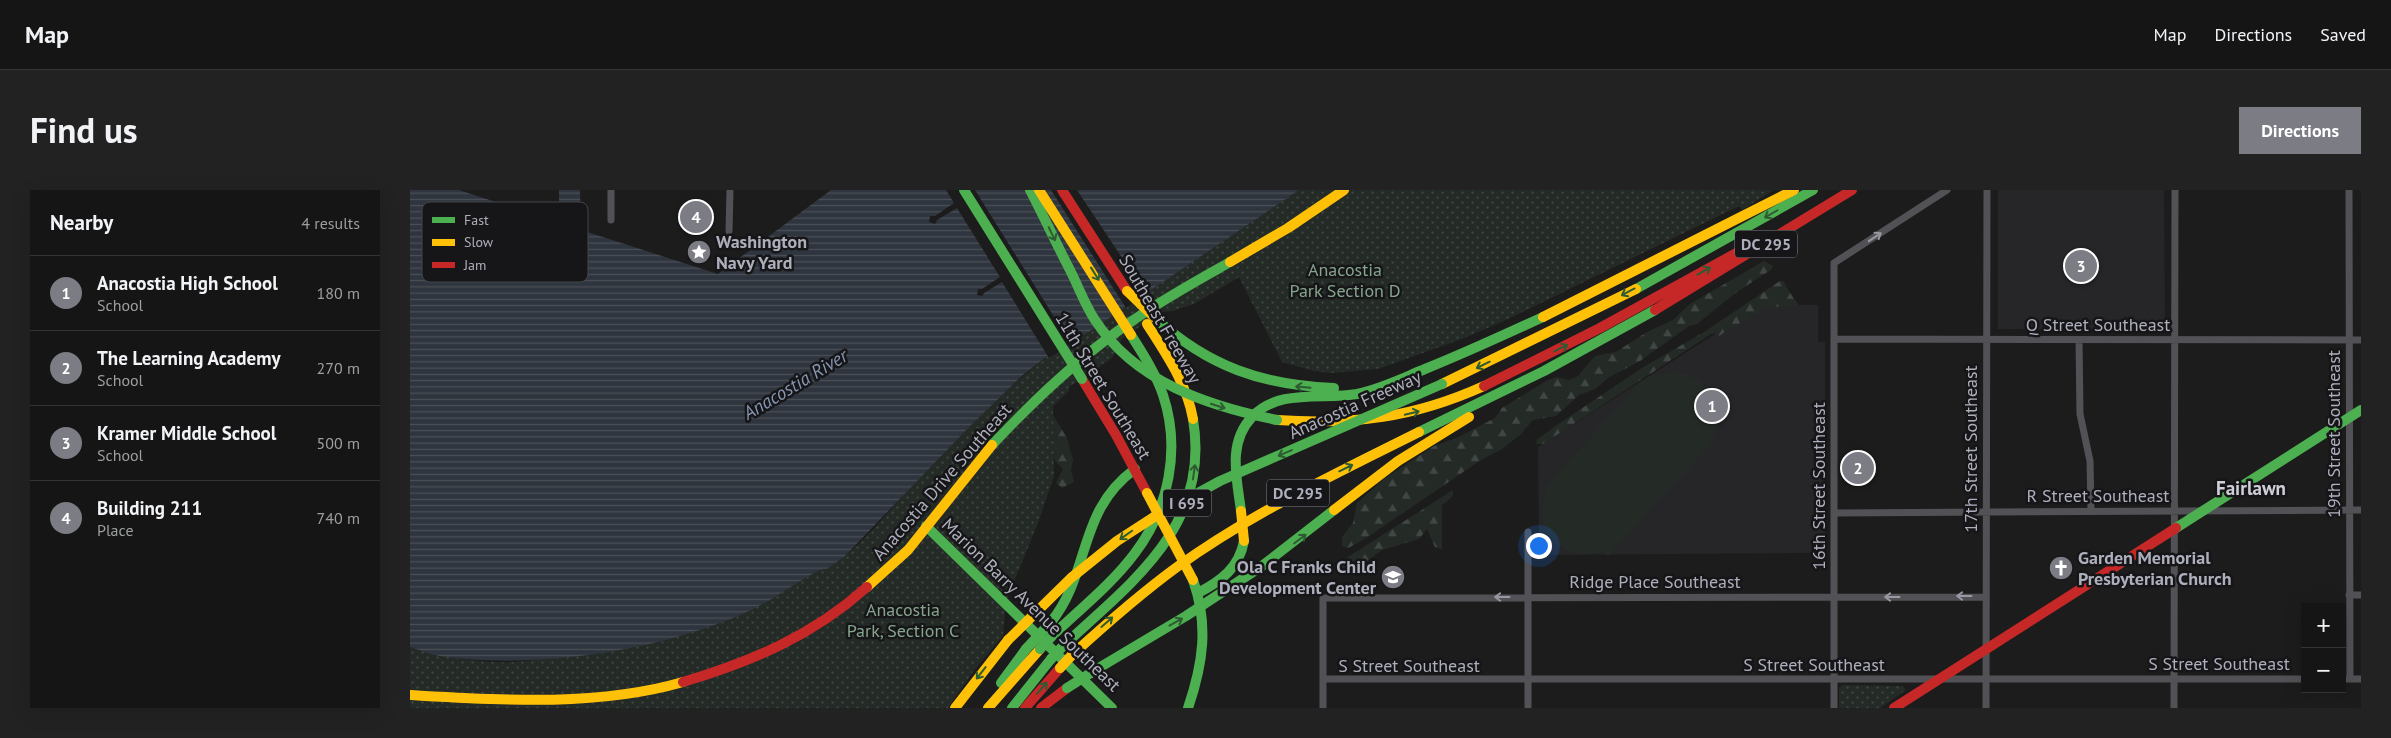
<!DOCTYPE html>
<meta charset="utf-8">
<style>
body{margin:0;font-family:"PT Sans",sans-serif;background:#222;color:#f1f3f6}
.controls{position:absolute;right:15px;bottom:15px;display:grid;overflow:hidden;border-radius:0px;box-shadow:0 5px 20px #0002}
.controls button{width:45px;height:45px;display:grid;place-items:center;padding:0;border:0;border-bottom:1px solid #343434;background:#151515;color:#f1f3f6;font:25px sans-serif}
.you{position:absolute;left:1128px;top:355px;width:18px;height:18px;margin:-12px;border:4px solid #fff;border-radius:50%;background:#1a73e8;box-shadow:0 0 0 8px #1a73e833}
.badge{display:grid;place-items:center;width:32px;height:32px;border-radius:50%;background:#7b7c84;color:#fff;font-size:16px;font-weight:700}
.pin{position:absolute;translate:-50% -50%;border:2px solid #fff;box-shadow:0 1px 5px #0006}
.list{margin:0;padding:0;list-style:none}
h2{display:flex;justify-content:space-between;align-items:center;height:65px;margin:0;padding:0 20px;font-size:21px}
h2 small{font-size:16px;font-weight:400;color:#9d9fa0}
.list li{display:grid;grid-template-columns:32px 1fr auto;gap:15px;align-items:center;box-sizing:border-box;height:75px;padding:0 20px;border-top:1px solid #343434}
.list b{display:block;font-size:19px;white-space:nowrap}
.list p{margin:0;font-size:16px;white-space:nowrap;color:#9d9fa0}
.list em{font-size:16px;font-style:normal;color:#9d9fa0}
.map{position:relative;flex:none;width:1951px;height:518px;overflow:hidden;border-radius:0px}
header{display:flex;align-items:center;gap:30px;box-sizing:border-box;height:70px;padding:0 25px;background:#151515;border-bottom:1px solid #343434}
header strong{font-size:24px}
nav{display:flex;gap:28px;margin-inline-start:auto;font-size:18px}
.intro{display:flex;align-items:center;justify-content:space-between;box-sizing:border-box;height:120px;padding:0 30px}
h1{margin:0;font-size:35px}
.button{padding:12px 22px;border-radius:0px;background:#7b7c84;color:#fff;font-size:18px;font-weight:700}
main{display:flex;gap:30px;padding:0 30px}
aside{flex:1;background:#151515;border-radius:0px;box-shadow:0 5px 20px #0002}
.map>svg:first-child{display:block}
.built{fill:#262628}
.grass{fill:#242b26}
.forest{fill:url(#forest-firs)}
.park{fill:url(#park-dots)}
.water{fill:url(#water-rules)}
.pier{fill:#1c1c1c}
.lines{fill:none;stroke-linecap:round;stroke-linejoin:round}
.street{stroke:#525256;stroke-width:7}
.fast{stroke:#4caf50;stroke-width:10}
.slow{stroke:#ffc107;stroke-width:10}
.jam{stroke:#c62828;stroke-width:10}
.fast-bridge{stroke:#4caf50;stroke-width:10}
.slow-bridge{stroke:#ffc107;stroke-width:10}
.oneway{stroke:#2e5b31}
.oneway2{stroke:#9798a2}
.labels{text-anchor:middle;stroke-width:5;stroke-linejoin:round;paint-order:stroke}
.shield{fill:#161618;stroke:#80818b;stroke-width:1}
.shield-label{font-size:16px;font-weight:bold;fill:#aeafbc}
.poi-label{font-size:18px;font-weight:bold;fill:#aeafbc;stroke:#161618;text-anchor:start}
.park-label{font-size:18px;fill:#86a58e;stroke:#161618}
.street-label{font-size:18px;fill:#aeafbc;stroke:#161618}
.water-label{font-size:19px;font-style:italic;fill:#8796b4;stroke:#161618}
.neighbourhood-label{font-size:19px;font-weight:bold;fill:#cfcfd8;stroke:#161618}
.key{fill:#161618;stroke:#444449;stroke-width:1}
.key-label{font-size:14px;fill:#aeafbc}
</style>
<header>
<strong>Map</strong>
<nav><a>Map</a><a>Directions</a><a>Saved</a></nav>
</header>
<div class="intro"><h1>Find us</h1><a class="button">Directions</a></div>
<main>
<aside>
<h2>Nearby<small>4 results</small></h2>
<ul class="list">
<li><span class="badge">1</span><div><b>Anacostia High School</b><p>School</p></div><em>180 m</em></li>
<li><span class="badge">2</span><div><b>The Learning Academy</b><p>School</p></div><em>270 m</em></li>
<li><span class="badge">3</span><div><b>Kramer Middle School</b><p>School</p></div><em>500 m</em></li>
<li><span class="badge">4</span><div><b>Building 211</b><p>Place</p></div><em>740 m</em></li>
</ul>
</aside>
<div class="map">
<svg width="1951" height="518" viewBox="0 0 1951 518">
<defs>
<pattern id="forest-firs" width="22" height="20" patternUnits="userSpaceOnUse" patternTransform="scale(1.25)"><rect width="22" height="20" fill="#242b26"/><path d="M5 1l3.5 6h-7zM16 11l3.5 6h-7z" fill="#414744"/></pattern>
<pattern id="park-dots" width="8" height="8" patternUnits="userSpaceOnUse" patternTransform="scale(1.25)"><rect width="8" height="8" fill="#242b26"/><path d="M2 2h.1M6 6h.1" fill="none" stroke="#414744" stroke-width="1.8" stroke-linecap="round"/></pattern>
<pattern id="water-rules" width="6" height="5" patternUnits="userSpaceOnUse" patternTransform="scale(1.25)"><rect width="6" height="5" fill="#2f353e"/><path d="M0 2.5h6" fill="none" stroke="#4b5058"/></pattern>
</defs>
<rect width="100%" height="100%" fill="#1c1c1c"/>
<path class="built" d="M1588,0H1754L1755,139H1588Z
M1377,98L1389,115H1408V152H1415V363L1129,365L1128,257Z"/>
<path class="grass" d="M1265,182C1305,188 1318,225 1297,258L1198,366L1193,362C1147,373 1119,336 1139,294L1229,193L1240,186Z"/>
<path class="forest" d="M1354,71L1363,76L1362,79L1324,104L1287,134L1279,136L1230,171L1198,188L1185,199L1169,205L1146,226L1123,230L1110,245L1092,259L1071,270L953,350L938,358L932,356V347L943,333L947,313L974,289L1024,256L1049,247L1085,228L1092,218L1138,190L1147,187L1159,190L1168,186L1185,166L1206,162L1237,142L1263,130L1280,114Z
M1370,91H1373L1388,116L1352,117L1350,124H1340L1339,129L1330,131L1329,136L1322,137L1309,146L1307,143L1301,144L1133,254H1126L1127,250L1144,237L1232,178L1294,142Z
M641,222L657,248L663,270L661,280L664,292L652,298L646,293L653,279L645,271L642,261Z
M1043,300V306L1032,315V359L1025,357L1017,339L1009,349L972,360L939,384L926,381L925,376L935,369Z"/>
<path class="park" d="M889,0H1364L1332,20L1329,16L1098,129L1052,149L968,179L921,183L904,181L872,172L829,87L784,114L762,121L751,122L712,149L702,168L658,198L659,201L643,216L644,286L628,333L596,411L593,446L565,479L538,518H0V457C41,469 91,478 133,468C203,463 273,450 338,421C362,410 385,393 408,381C441,371 479,320 503,295C547,249 590,203 640,164Z
M1432,495L1493,496L1496,500L1470,518H1429V498Z"/>
<path class="water" d="M0,0H49L119,23L149,29V0H170L171,40L308,84L421,0H889L680,141L640,164L614,184L560,236L434,367L418,378L408,381C385,393 363,410 339,421C254,460 129,479 37,467C25,466 12,461 0,457Z"/>
<path class="pier" d="M536,0H565L661,154L639,168L592,92L574,103L572,106L567,105L568,99H572L590,87L547,18L527,30L525,34L519,32L520,26H525L544,13Z
M641,0H667L736,104L716,118Z"/>
<g class="lines">
<path class="street" d="M1939,0L1940,489
M201,30V0
M319,41L320,0
M1424,149L1951,150
M1669,150L1670,224L1680,271L1681,321
M1424,323L1951,320
M1118,342V518
M1939,405H1951
M913,489H1895
M1932,489H1951
M913,518V408L1576,407
M1424,518V73L1537,0
M1576,518L1577,0
M1764,518L1765,0"/>
<path class="fast" d="M1226,99L1403,0
M745,128C799,177 852,195 924,198
M1009,242L1134,181L1245,120
M582,255C624,210 674,163 725,129C755,108 788,90 820,72
M831,321C827,289 817,253 842,227C868,198 913,210 947,204C971,199 993,188 1015,179C1055,163 1094,145 1133,127
M516,336L702,518
M1766,338L1951,220
M788,403C811,391 829,378 834,351
M641,432C681,383 667,321 725,279
M642,446C670,419 702,394 725,363C759,318 771,259 753,205C746,184 733,164 721,145
M653,456C722,392 801,336 783,229
M687,479L776,426L852,376L924,320
M591,493L616,459
M602,518L641,469
M778,518C793,474 799,435 783,390"/>
<path class="slow" d="M820,72L878,38L934,0
M1133,127L1384,0
M737,134C756,164 777,194 783,229
M1032,194L1226,99
M867,230C944,235 1003,228 1074,196
M924,320L988,271L1059,227
M457,397L498,360L582,255
M662,465C696,434 730,404 767,377C842,323 927,283 1009,242
M0,505C88,510 187,517 273,492
M545,518L598,450
M578,518L630,459"/>
<path class="jam" d="M652,0L717,101
M1245,120L1442,0
M672,189L706,245L737,303
M1074,196L1190,138L1341,55
M273,492C343,471 402,446 457,397
M615,518L650,478
M631,518L657,498
M1484,518L1766,338"/>
<path class="fast-bridge" d="M554,0L672,189
M620,0C634,27 647,55 661,82C669,98 675,115 685,130C725,192 798,216 867,230
M744,327L810,291L1032,194
M616,459L641,432
M630,459L642,446
M641,469L653,456
M657,498L687,479"/>
<path class="slow-bridge" d="M629,0L721,145
M717,101L745,128
M737,303L783,390
M831,321L834,351
M598,450L661,388L707,351L744,327
M650,478L662,465"/>
</g>
<defs><path id="oneway-shaft" d="M-6 0H5M1.5-3L5.5 0L1.5 3" fill="none" stroke-width="1.6" stroke-linecap="round" stroke-linejoin="round" transform="scale(1.25)"/></defs>
<g class="oneway">
<use href="#oneway-shaft" transform="translate(1361 24) rotate(150)"/>
<use href="#oneway-shaft" transform="translate(642 44) rotate(64)"/>
<use href="#oneway-shaft" transform="translate(1294 81) rotate(-29)"/>
<use href="#oneway-shaft" transform="translate(685 84) rotate(58)"/>
<use href="#oneway-shaft" transform="translate(1218 102) rotate(152)"/>
<use href="#oneway-shaft" transform="translate(1151 158) rotate(-27)"/>
<use href="#oneway-shaft" transform="translate(1073 175) rotate(154)"/>
<use href="#oneway-shaft" transform="translate(893 197) rotate(-175)"/>
<use href="#oneway-shaft" transform="translate(808 216) rotate(18)"/>
<use href="#oneway-shaft" transform="translate(1002 223) rotate(-14)"/>
<use href="#oneway-shaft" transform="translate(875 263) rotate(157)"/>
<use href="#oneway-shaft" transform="translate(936 278) rotate(-26)"/>
<use href="#oneway-shaft" transform="translate(784 282) rotate(-82)"/>
<use href="#oneway-shaft" transform="translate(716 345) rotate(145)"/>
<use href="#oneway-shaft" transform="translate(890 349) rotate(-37)"/>
<use href="#oneway-shaft" transform="translate(697 432) rotate(-41)"/>
<use href="#oneway-shaft" transform="translate(766 432) rotate(-29)"/>
<use href="#oneway-shaft" transform="translate(571 483) rotate(128)"/>
<use href="#oneway-shaft" transform="translate(632 498) rotate(-49)"/>
</g>
<g class="oneway2">
<use href="#oneway-shaft" transform="translate(1465 47) rotate(-33)"/>
<use href="#oneway-shaft" transform="translate(1554 406) rotate(-180)"/>
<use href="#oneway-shaft" transform="translate(1092 407) rotate(-180)"/>
<use href="#oneway-shaft" transform="translate(1482 407) rotate(180)"/>
</g>
<defs>
<g id="sight-disc" transform="scale(1.25)"><circle r="9.5" fill="#7b7c84" stroke="#161618"/><path d="M0-6L1.8-2.2L6-1.7L2.9 1.2L3.7 5.4L0 3.3L-3.7 5.4L-2.9 1.2L-6-1.7L-1.8-2.2Z" fill="#fff"/></g>
<g id="church-disc" transform="scale(1.25)"><circle r="9.5" fill="#7b7c84" stroke="#161618"/><path d="M-1.2-6h2.4v3.5h3.3v2.4h-3.3V6h-2.4V-.1h-3.3v-2.4h3.3Z" fill="#fff"/></g>
<g id="school-disc" transform="scale(1.25)"><circle r="9.5" fill="#7b7c84" stroke="#161618"/><path d="M0-5L7-2L0 1L-7-2ZM-4 1L0 2.5L4 1V4Q0 6-4 4Z" fill="#fff"/></g>
</defs>
<g fill-rule="evenodd">
<use href="#sight-disc" x="289" y="62"/>
<use href="#church-disc" x="1651" y="378"/>
<use href="#school-disc" x="983" y="387"/>
</g>
<g class="labels">
<g class="shield">
<rect x="1325" y="40.5" width="62" height="27" rx="4"/>
<rect x="857" y="289.5" width="62" height="27" rx="4"/>
<rect x="753" y="299.5" width="48" height="27" rx="4"/>
</g>
<g class="shield-label">
<text x="1356" y="60">DC 295</text>
<text x="888" y="309">DC 295</text>
<text x="777" y="319">I 695</text>
</g>
<g class="poi-label">
<text x="306" y="58">Washington<tspan x="306" dy="21">Navy Yard</tspan></text>
<text x="1668" y="374">Garden Memorial<tspan x="1668" dy="21">Presbyterian Church</tspan></text>
<text x="966" y="383" text-anchor="end">Ola C Franks Child<tspan x="966" dy="21">Development Center</tspan></text>
</g>
<g class="park-label">
<text x="935" y="86">Anacostia<tspan x="935" dy="21">Park Section D</tspan></text>
<text x="493" y="426">Anacostia<tspan x="493" dy="21">Park, Section C</tspan></text>
</g>
<g class="street-label">
<text transform="translate(750 129) rotate(60)" y="6">Southeast Freeway</text>
<text x="1688" y="141">Q Street Southeast</text>
<text transform="translate(693 196) rotate(59)" y="6">11th Street Southeast</text>
<text transform="translate(945 215) rotate(-24)" y="6">Anacostia Freeway</text>
<text transform="translate(1924 244) rotate(-90)" y="6">19th Street Southeast</text>
<text transform="translate(1561 259) rotate(-90)" y="6">17th Street Southeast</text>
<text transform="translate(532 292) rotate(-49)" y="6">Anacostia Drive Southeast</text>
<text transform="translate(1409 296) rotate(-90)" y="6">16th Street Southeast</text>
<text x="1688" y="312">R Street Southeast</text>
<text x="1245" y="398">Ridge Place Southeast</text>
<text transform="translate(621 415) rotate(44)" y="6">Marion Barry Avenue Southeast</text>
<text x="1809" y="480">S Street Southeast</text>
<text x="1404" y="481">S Street Southeast</text>
<text x="999" y="482">S Street Southeast</text>
</g>
<g class="water-label">
<text transform="translate(385 194) rotate(-31)" y="7">Anacostia River</text>
</g>
<g class="neighbourhood-label">
<text x="1841" y="305">Fairlawn</text>
</g>
</g>
<rect x="12" y="12" width="166" height="80" rx="8" class="key"/>
<rect x="22" y="27" width="23" height="6" fill="#4caf50"/>
<rect x="22" y="49" width="23" height="7" fill="#ffc107"/>
<rect x="22" y="72" width="23" height="6" fill="#c62828"/>
<g class="key-label">
<text x="54" y="35">Fast</text>
<text x="54" y="57">Slow</text>
<text x="54" y="80">Jam</text>
</g>
</svg>
<div class="controls">
<button>+</button>
<button>−</button>
</div>
<div class="you"></div>
<div class="pin badge" style="left:1302px;top:216px">1</div>
<div class="pin badge" style="left:1448px;top:278px">2</div>
<div class="pin badge" style="left:1671px;top:76px">3</div>
<div class="pin badge" style="left:286px;top:27px">4</div>
</div>
</main>
